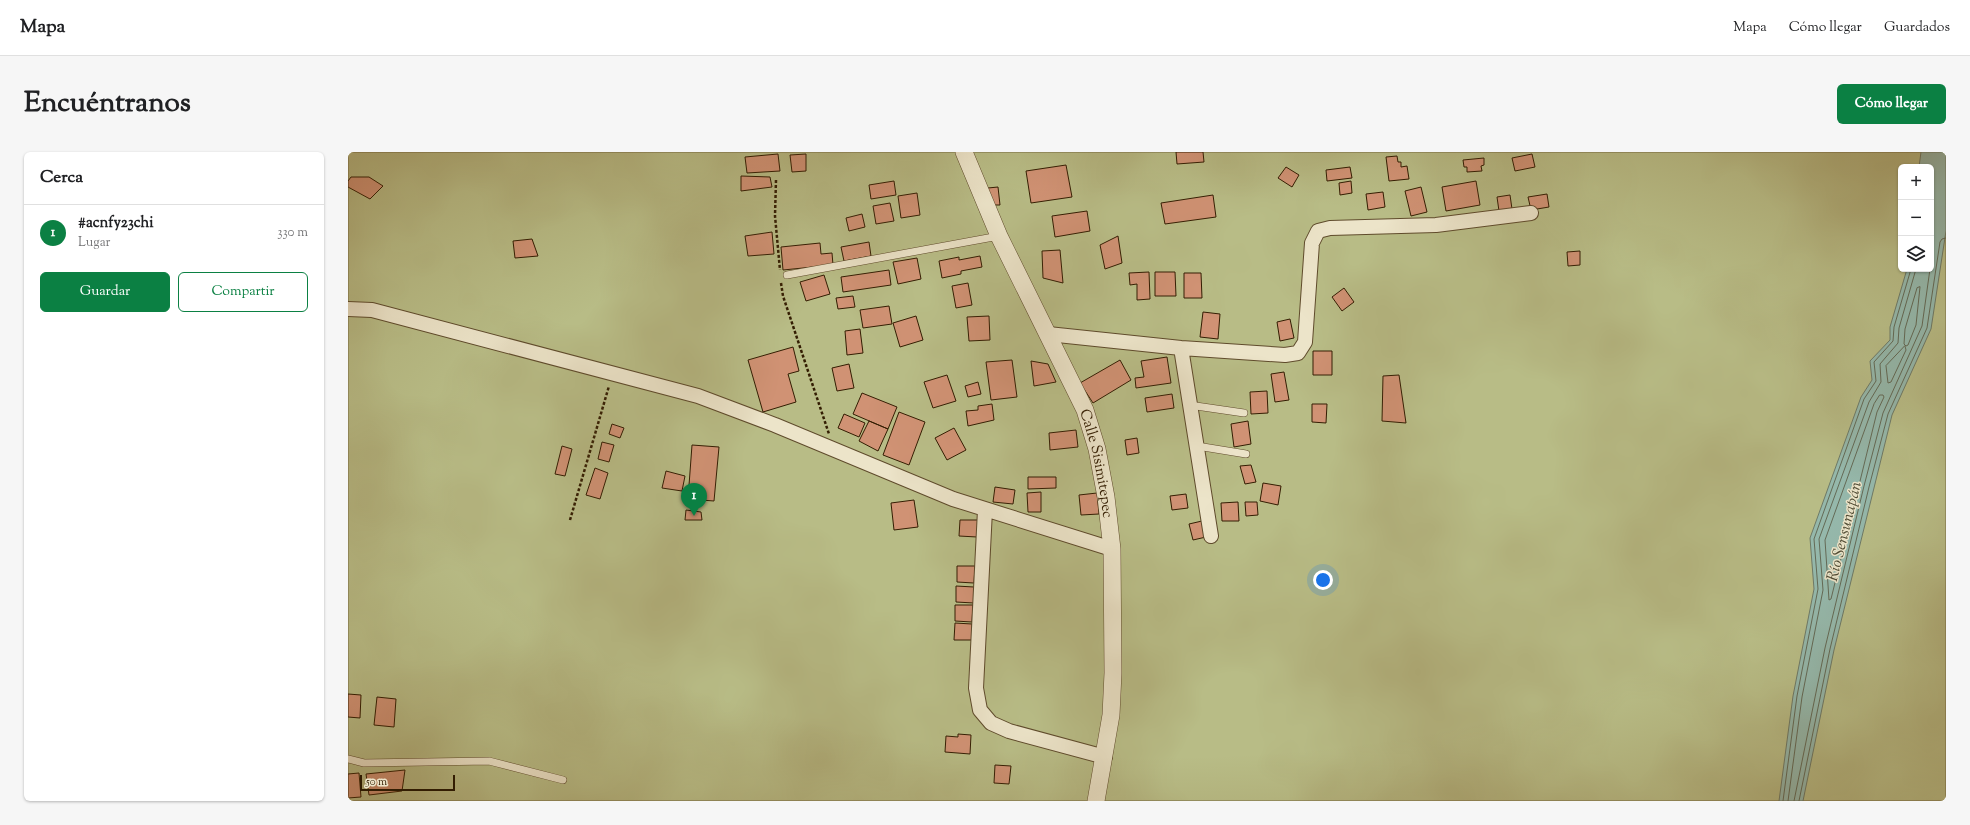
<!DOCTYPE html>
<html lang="es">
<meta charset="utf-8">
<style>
body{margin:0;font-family:"Sorts Mill Goudy",serif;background:#f6f6f6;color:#202124}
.controls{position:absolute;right:12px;top:12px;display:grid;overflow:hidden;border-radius:6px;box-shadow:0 1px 3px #0004}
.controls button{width:36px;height:36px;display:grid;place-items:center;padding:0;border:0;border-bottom:1px solid #e0e0e0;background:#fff;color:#202124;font:20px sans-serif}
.scale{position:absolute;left:12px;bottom:10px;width:95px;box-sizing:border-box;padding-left:4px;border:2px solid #331d02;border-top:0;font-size:11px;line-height:14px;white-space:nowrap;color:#331d02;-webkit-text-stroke:3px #ece4c9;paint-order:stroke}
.you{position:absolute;left:975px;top:428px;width:14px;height:14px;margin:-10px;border:3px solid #fff;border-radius:50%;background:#1a73e8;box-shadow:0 0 0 6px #1a73e833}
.badge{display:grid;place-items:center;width:26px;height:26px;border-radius:50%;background:#0b8043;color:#fff;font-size:13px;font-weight:700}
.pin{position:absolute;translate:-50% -33px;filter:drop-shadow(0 1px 2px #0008)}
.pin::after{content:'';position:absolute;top:21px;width:14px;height:12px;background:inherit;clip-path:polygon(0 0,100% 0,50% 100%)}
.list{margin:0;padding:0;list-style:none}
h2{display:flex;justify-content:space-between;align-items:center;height:52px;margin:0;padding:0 16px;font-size:17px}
h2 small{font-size:13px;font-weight:400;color:#757577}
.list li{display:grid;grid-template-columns:26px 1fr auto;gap:12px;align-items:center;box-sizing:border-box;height:56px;padding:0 16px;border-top:1px solid #e0e0e0}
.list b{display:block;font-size:15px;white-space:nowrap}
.list p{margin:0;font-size:13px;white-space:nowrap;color:#757577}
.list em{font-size:13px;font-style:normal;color:#757577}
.actions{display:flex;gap:8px;padding:12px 16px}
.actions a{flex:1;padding:9px 0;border:1px solid #0b8043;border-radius:6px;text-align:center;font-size:14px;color:#0b8043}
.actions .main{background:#0b8043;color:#fff}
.icon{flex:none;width:22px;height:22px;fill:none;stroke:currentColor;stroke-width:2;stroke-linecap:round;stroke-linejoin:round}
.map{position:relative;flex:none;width:1598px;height:649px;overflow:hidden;border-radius:6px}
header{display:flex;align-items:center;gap:24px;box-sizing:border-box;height:56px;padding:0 20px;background:#fff;border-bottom:1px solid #e0e0e0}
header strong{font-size:19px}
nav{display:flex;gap:22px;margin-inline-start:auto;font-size:14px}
.intro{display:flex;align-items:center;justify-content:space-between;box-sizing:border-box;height:96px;padding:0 24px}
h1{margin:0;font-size:28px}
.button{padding:10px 18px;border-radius:6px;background:#0b8043;color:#fff;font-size:14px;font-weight:700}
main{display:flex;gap:24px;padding:0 24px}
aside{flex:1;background:#fff;border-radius:6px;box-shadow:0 1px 3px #0004}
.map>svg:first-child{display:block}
.green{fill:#b8bc86;stroke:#766c44;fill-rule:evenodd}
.water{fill:#95b8ab;stroke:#6e7a67}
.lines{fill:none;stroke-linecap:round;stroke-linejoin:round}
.shore{stroke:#646a56;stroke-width:1}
.building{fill:#d09274;stroke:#331d02}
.service-casing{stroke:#5f4b2c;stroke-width:8}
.minor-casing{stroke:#5f4b2c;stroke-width:16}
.tertiary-casing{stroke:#5f4b2c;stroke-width:18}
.path{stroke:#331d02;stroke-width:2.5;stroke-dasharray:3 2;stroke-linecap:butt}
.service{stroke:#ece4c9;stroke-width:7}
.minor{stroke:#ece4c9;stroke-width:14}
.tertiary{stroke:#ece4c9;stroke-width:17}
.labels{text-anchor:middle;stroke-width:3;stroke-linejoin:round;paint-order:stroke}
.street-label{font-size:15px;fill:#331d02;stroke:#ece4c9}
.water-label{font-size:16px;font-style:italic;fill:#504c35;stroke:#ece4c9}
</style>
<header>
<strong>Mapa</strong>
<nav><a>Mapa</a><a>Cómo llegar</a><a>Guardados</a></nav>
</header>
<div class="intro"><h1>Encuéntranos</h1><a class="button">Cómo llegar</a></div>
<main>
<aside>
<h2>Cerca<small></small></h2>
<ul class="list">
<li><span class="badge">1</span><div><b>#acnfy23chi</b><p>Lugar</p></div><em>330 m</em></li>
</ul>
<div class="actions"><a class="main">Guardar</a><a>Compartir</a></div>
</aside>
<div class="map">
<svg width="1598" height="649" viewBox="0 0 1598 649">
<rect width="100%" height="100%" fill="#e2d5ac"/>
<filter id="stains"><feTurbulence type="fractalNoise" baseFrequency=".005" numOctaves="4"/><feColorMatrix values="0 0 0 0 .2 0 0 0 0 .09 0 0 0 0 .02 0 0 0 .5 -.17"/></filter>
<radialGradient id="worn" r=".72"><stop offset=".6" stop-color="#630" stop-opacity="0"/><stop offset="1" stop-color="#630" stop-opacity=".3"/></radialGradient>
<path class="green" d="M0,0H1598V649H0ZM1553,15H1583V117H1553Z"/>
<path class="water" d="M1573,0H1598V79L1583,177L1544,263L1486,498L1455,649H1431L1445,544L1466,437L1462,386L1513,245L1524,228L1522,209L1542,188V175L1559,117H1583V15H1571Z"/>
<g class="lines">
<path class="shore" d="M1572,135L1568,173L1560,193L1558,194L1556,192L1557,177L1569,136Z
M1557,194L1558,198L1543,230L1540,231L1538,214Z
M1532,243H1535L1536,245L1529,260L1483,447L1481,448L1477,388L1526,252Z
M1435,649L1449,544L1470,437L1466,387L1516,247L1528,229L1526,210L1545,189L1546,175L1563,117
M1440,649L1454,545L1475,438L1471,387L1521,250L1533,230L1532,212L1550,191L1551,176L1568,117
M1446,649L1477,496L1516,334L1535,261L1574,174L1582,117
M1451,649L1482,497L1521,335L1540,262L1579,176L1592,90L1594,87L1598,86"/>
</g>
<path class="building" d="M828,0H855L856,10L829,12Z
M430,2L432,19L399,21L397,5Z
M458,2V19L444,20L442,3Z
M1184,2L1187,15L1167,19L1164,6Z
M1049,4L1050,10H1053V15L1059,14L1061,27L1041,29L1038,5Z
M1136,6V13L1133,14L1134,19L1119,20V15H1116L1115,8Z
M718,13L724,45L683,51L678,19Z
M938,15L951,23L944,35L930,26Z
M1002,15L1004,26L979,29L978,18Z
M393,24L422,25L424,35L393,39Z
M3,25H21L35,34L22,47L0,35V29Z
M546,29L548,43L523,47L521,33Z
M1003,29L1004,41L992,43L991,31Z
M1128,29L1132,53L1098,59L1094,35Z
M650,35L652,53H642L640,36Z
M1073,35L1079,60L1063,64L1057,39Z
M1035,40L1037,55L1020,58L1018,42Z
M569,41L572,63L553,66L550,44Z
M1199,42L1201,55L1183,58L1180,45Z
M865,43L868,65L817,72L813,51Z
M1162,43L1164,57L1151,59L1149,45Z
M542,51L546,69L528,72L525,54Z
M739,59L742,79L707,85L704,64Z
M514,62L517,75L501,79L498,66Z
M424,80L426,102L400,104L397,84Z
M770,84L774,111L757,117L752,93Z
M184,87L190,104L167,106L165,89Z
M521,90L523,104L496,109L493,95Z
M472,91L473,102L484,101L485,113L435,118L433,95Z
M712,98L715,131L695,126L694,99Z
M1232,99V113L1220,114L1219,100Z
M632,104L634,115L613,119V122L594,126L591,109L611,105V108Z
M569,106L573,127L550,132L545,110Z
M541,118L543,133L495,140L493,125Z
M801,120L802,147L789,148V132L782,133L781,121Z
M807,120H827L828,144H807Z
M836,121H853L854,146H836Z
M476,123L482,142L458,149L452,130Z
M620,131L624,153L608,156L604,134Z
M996,136L1006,150L994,159L984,145Z
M505,144L507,155L490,157L488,146Z
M541,154L544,172L515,176L512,158Z
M855,160L872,162L870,187L852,185Z
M568,164L575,188L552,195L545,171Z
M641,164L642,188L621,189L619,165Z
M942,167L946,186L932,189L929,170Z
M512,177L515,201L499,203L497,179Z
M445,195L451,219L440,222L448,250L415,260L400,208Z
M965,199H984V223H965Z
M819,205L823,231L788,236L787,226L796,225L793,209Z
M664,208L669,245L643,248L638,210Z
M772,208L783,228L745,251L732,231Z
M683,209L700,212L708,230L686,234Z
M501,212L506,236L489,239L484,216Z
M936,220L941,248L927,250L923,222Z
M599,223L608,249L585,256L576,230Z
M1051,223L1058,271L1034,269L1035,224Z
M630,230L633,242L620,245L617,234Z
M919,239L920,261L903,262L902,240Z
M514,241L549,255L540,277L505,262Z
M824,242L826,256L799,260L797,246Z
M644,252L646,268L620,274L618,259L630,258V254Z
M964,252H979L978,271L964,270Z
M551,260L577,270L561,313L535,303Z
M496,262L517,271L511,285L490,276Z
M521,269L540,277L530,299L511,289Z
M900,269L903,292L886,295L883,272Z
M264,272L276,276L272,286L261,282Z
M606,276L618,298L599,308L587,286Z
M728,278L730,295L702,298L701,281Z
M789,286L791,301L779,303L777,288Z
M254,290L266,293L261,310L250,307Z
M344,293L371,295L366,349L340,347Z
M214,294L224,297L217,324L207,322Z
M903,313L908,330L897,332L892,314Z
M247,316L260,321L252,347L238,343Z
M318,319L337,324L334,339L314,336Z
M680,325H708V336L680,337Z
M915,331L933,334L930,353L912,349Z
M647,335L667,338L665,352L645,350Z
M693,340V360H680L679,341Z
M749,341L751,362L733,363L731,343Z
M838,342L840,356L824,358L822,344Z
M566,348L570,375L546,378L543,351Z
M890,350L891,369H874L873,351Z
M897,350H909L910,363L898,364Z
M338,358L353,360L354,368H337Z
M612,368H630L629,385L611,384Z
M854,369L858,385L845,388L841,372Z
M609,414H627L626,431L609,430Z
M608,434L626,435V451L608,450Z
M607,453H625L624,470L607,469Z
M607,471L624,472V488H606Z
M0,542L13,543L12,566L0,565Z
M29,545L48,547L46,575L26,573Z
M610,582L623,583L622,602L597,600L598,584L610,585Z
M647,613L663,614L661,632L646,631Z
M57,618L54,639L21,643L18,622Z
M11,621L13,645L0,646V622Z"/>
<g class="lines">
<g class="service-casing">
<path id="service" d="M439,123L651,84
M841,253L896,261
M849,294L898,302
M0,607L16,611L141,609L215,628"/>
</g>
<g class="minor-casing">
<path id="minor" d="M0,157L24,158L350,244L427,273L605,347L764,397
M700,182L833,196L937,203L950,201L957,190L964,91L970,79L982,76L1088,73L1183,61
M833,196L863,384
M637,358L628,536L632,558L643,571L661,579L757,605"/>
</g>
<g class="tertiary-casing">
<g id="tertiary">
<path id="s1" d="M616,0L651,84L737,258L749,297L758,345L764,397L765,521L763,563L748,649"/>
</g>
</g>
<path class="path" d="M428,28L427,64L432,118
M433,131L435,144L481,282
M222,368L261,234"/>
<use href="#service" class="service"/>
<use href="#minor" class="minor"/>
<use href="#tertiary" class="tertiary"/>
</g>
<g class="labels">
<g class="street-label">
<text dy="5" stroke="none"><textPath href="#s1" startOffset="340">Calle Sisimitepec</textPath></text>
</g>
<g class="water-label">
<text transform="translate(1495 379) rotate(-76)" y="6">Río Sensunapán</text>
</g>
</g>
<rect width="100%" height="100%" filter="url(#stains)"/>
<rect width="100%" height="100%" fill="url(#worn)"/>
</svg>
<div class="controls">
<button>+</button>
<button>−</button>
<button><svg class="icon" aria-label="layers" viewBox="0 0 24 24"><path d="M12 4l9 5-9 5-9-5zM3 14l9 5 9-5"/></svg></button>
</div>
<div class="scale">50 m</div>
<div class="you"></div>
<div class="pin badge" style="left:346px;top:364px">1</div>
</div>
</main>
